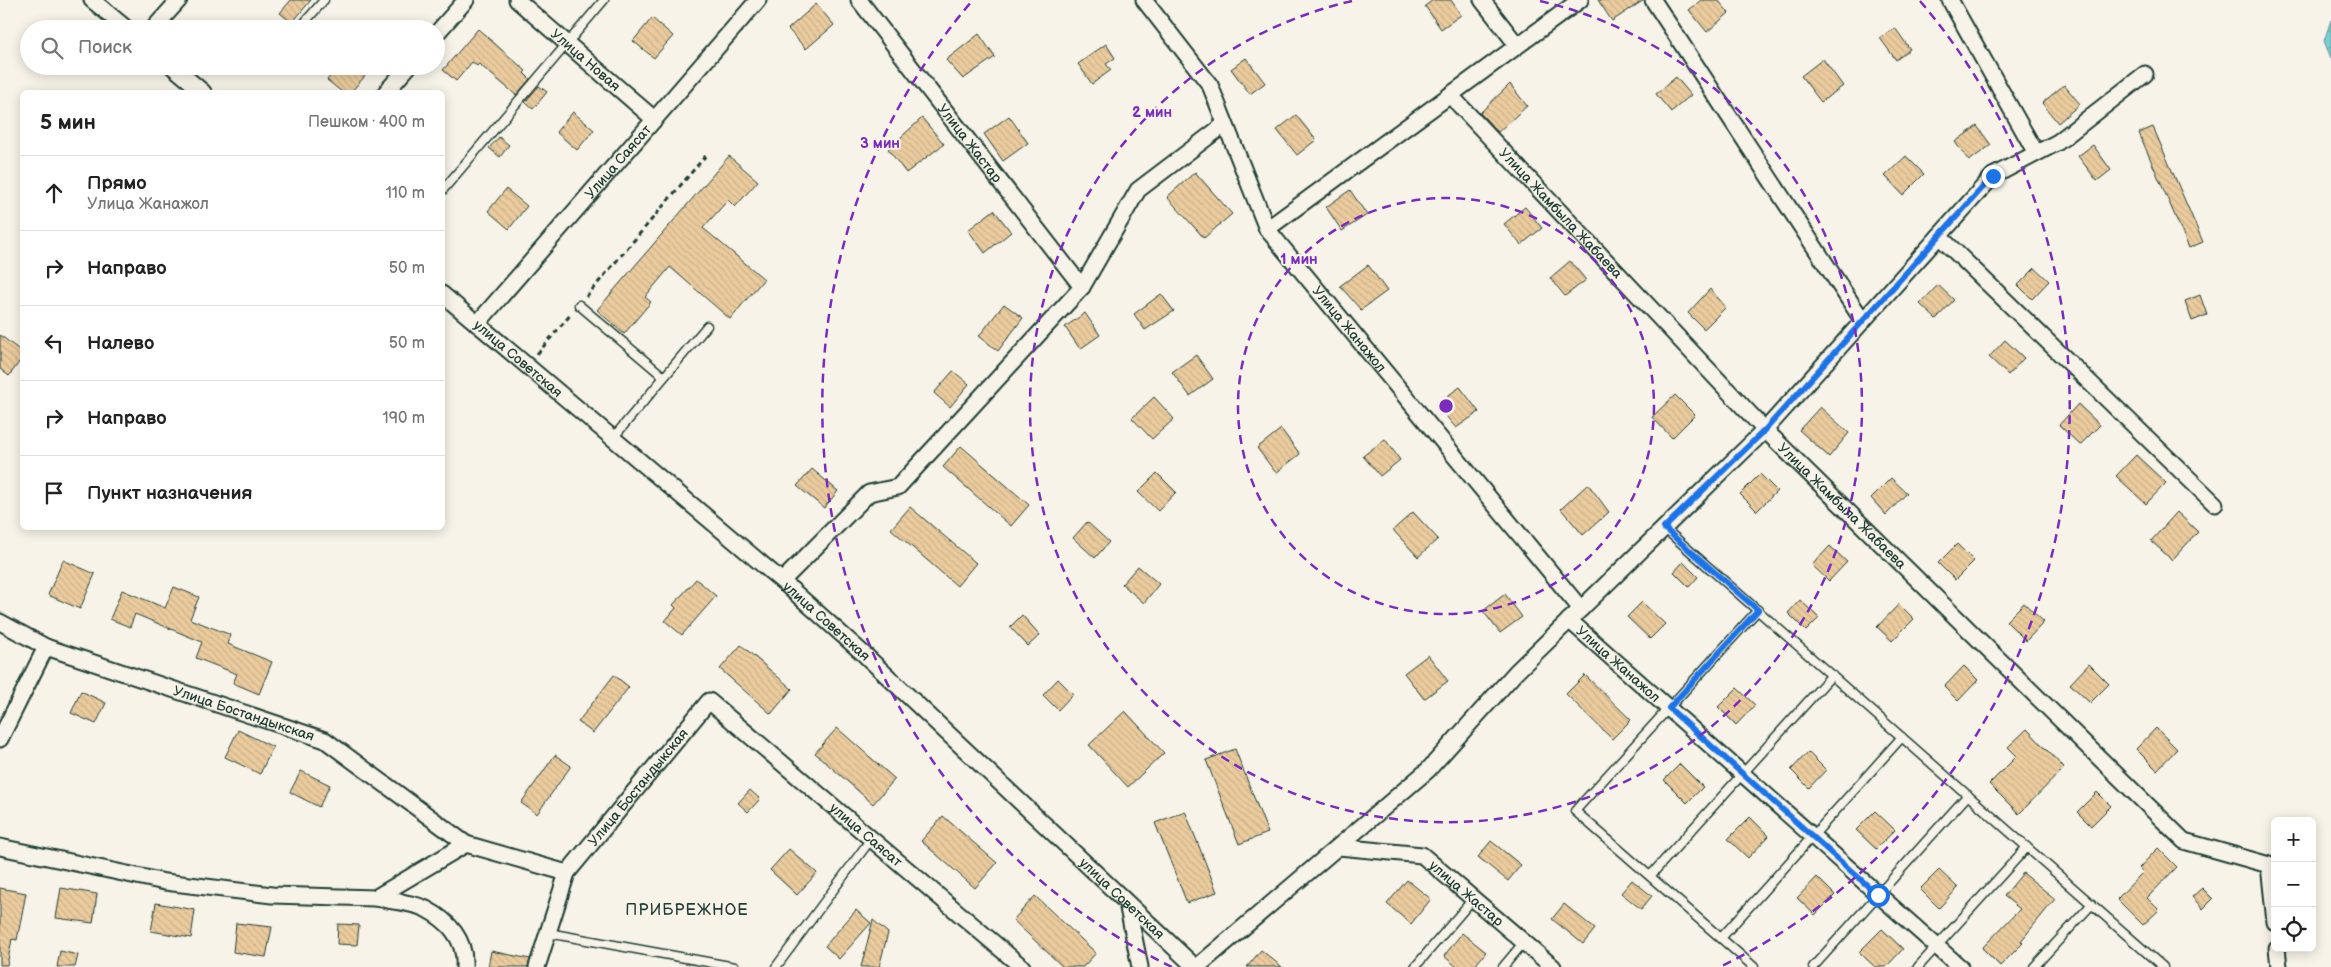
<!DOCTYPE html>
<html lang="ru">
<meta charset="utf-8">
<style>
body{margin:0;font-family:"Balsamiq Sans",sans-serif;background:#f2f2f2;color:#222}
.controls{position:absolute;right:15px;bottom:15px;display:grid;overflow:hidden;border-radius:8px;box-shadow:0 2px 12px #0003}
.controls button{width:45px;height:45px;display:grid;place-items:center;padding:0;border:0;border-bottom:1px solid #e0e0e0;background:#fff;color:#222;font:25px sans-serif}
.stop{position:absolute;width:15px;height:15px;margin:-11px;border:4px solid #1a73e8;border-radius:50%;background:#fff}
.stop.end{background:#1a73e8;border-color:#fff;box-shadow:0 1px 5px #0008}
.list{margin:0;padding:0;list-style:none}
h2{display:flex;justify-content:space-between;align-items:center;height:65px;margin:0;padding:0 20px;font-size:21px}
h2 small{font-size:16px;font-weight:400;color:#767676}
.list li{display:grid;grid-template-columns:32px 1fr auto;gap:15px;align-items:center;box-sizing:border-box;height:75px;padding:0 20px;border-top:1px solid #e0e0e0}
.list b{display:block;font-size:19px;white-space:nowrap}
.list p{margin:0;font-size:16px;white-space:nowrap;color:#767676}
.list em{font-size:16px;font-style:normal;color:#767676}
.icon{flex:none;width:28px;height:28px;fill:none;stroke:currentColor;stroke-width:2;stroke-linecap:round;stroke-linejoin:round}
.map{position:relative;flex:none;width:2331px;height:967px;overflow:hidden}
.search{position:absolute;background:#fff;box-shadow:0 2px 12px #0003;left:20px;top:20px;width:425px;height:55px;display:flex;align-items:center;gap:12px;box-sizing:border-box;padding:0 18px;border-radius:28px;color:#767676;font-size:19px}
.panel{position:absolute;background:#fff;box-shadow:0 2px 12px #0003;left:20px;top:90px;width:425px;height:440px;border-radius:8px}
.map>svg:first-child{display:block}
.water{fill:url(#water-ripples);stroke:#579595}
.building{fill:url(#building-back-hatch);stroke:#1f3d34}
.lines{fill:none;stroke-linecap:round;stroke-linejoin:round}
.service-casing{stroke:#1f3d34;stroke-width:11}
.minor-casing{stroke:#1f3d34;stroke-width:19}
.path{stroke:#1f3d34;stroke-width:3;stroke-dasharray:5 4;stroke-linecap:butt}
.service{stroke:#f7f3e8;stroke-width:8}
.minor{stroke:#f7f3e8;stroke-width:15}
.route{stroke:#1a73e8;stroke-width:6}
.ring{fill:none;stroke:#7b2cbf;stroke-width:2.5;stroke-dasharray:9 6}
.labels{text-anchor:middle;stroke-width:4;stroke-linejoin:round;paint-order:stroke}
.street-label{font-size:14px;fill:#1f3d34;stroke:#f7f3e8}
.quarter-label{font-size:16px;letter-spacing:1px;fill:#1f3d34;stroke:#f7f3e8}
.centre{fill:#7b2cbf;stroke:#f7f3e8;stroke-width:2.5}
.ring-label{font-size:15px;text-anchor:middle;font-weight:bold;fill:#7b2cbf;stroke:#f7f3e8;stroke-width:4;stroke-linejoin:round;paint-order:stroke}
</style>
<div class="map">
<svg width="2331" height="967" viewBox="0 0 2331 967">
<defs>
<pattern id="water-ripples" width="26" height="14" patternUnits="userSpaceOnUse" patternTransform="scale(1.25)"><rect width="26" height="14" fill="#7dcfd5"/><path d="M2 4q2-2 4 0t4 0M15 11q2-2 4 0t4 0" fill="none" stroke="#66a9ae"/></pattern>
<pattern id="building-back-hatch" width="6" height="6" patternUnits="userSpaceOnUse" patternTransform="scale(1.25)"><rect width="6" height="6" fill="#eccc9e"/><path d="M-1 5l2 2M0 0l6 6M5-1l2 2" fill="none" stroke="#cab089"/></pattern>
</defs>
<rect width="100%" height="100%" fill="#f7f3e8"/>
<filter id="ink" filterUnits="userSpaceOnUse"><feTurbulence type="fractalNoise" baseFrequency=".02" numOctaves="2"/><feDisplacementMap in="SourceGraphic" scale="10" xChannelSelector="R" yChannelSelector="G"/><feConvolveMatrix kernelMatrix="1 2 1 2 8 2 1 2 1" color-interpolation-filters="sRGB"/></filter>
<g filter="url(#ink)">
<path class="water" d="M2331,20V58L2324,41Z"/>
<path class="building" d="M291,0H311L292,23L280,13Z
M1433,0H1451L1461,15L1441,29L1425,6Z
M1598,0H1644L1612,21Z
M1701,0H1718L1729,13L1707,32L1689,10Z
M816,4L834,25L806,49L788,29Z
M652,18L673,36L654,58L633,41Z
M1895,28L1910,49L1896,60L1880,38Z
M478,29L526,71L524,73L530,79L516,95L479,64L477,66L472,62L456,81L443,70Z
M979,34L995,57L963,79L946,60Z
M1106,44L1115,58L1106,64L1111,70L1092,84L1078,64Z
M1246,58L1265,83L1250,94L1231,69Z
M1823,59L1843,86L1821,102L1801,76Z
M339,66H353L365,76L351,92H342L327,80Z
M1676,77L1691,95L1671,112L1656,94Z
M1510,84L1527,106L1498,132L1480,113Z
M2064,85L2080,104L2058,123L2042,103Z
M539,86L547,92L533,109L525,102Z
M573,112L594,130L577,150L556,132Z
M1296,115L1316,140L1297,155L1277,130Z
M1009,116L1028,143L1003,161L984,134Z
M922,118L944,144L906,173L888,149Z
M1977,126L1991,145L1969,161L1955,142Z
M2153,127L2203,242L2189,248L2139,133Z
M499,137L509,145L500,157L489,148Z
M2093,145L2111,170L2097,181L2078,156Z
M729,156L758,181L735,207L728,200L703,228L764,279L730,319L670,267L645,297L651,302L624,334L597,310Z
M1906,156L1924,174L1903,195L1885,176Z
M1195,172L1232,214L1204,238L1167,197Z
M506,189L527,206L509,229L488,211Z
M1350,190L1367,215L1342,231L1326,207Z
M1525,207L1542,228L1521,245L1504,224Z
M994,210L1011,232L985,253L968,230Z
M1570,261L1586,280L1565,296L1550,278Z
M1368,265L1387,291L1361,310L1340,286Z
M2035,268L2049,281L2032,299L2018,285Z
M1938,285L1954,300L1936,319L1920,304Z
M1710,289L1726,307L1704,329L1688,313Z
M1161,294L1174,311L1145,330L1134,314Z
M2200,295L2207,315L2192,321L2185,301Z
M1004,304L1023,318L998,351L979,336Z
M1085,313L1100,335L1080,349L1065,327Z
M0,335L22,352V358L9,376L0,369Z
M2005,340L2024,358L2008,375L1989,357Z
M1196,355L1213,379L1190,396L1172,372Z
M953,371L969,384L950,407L934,393Z
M1460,387L1479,412L1456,428L1436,404Z
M1675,395L1695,415L1672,438L1652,417Z
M1154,397L1174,419L1152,439L1132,418Z
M2078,404L2100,425L2080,445L2059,425Z
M1820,407L1849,433L1829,457L1799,430Z
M1281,429L1300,454L1276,473L1257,448Z
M1385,439L1400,460L1380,476L1363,456Z
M961,446L1029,505L1011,526L943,467Z
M2136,455L2166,483L2146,504L2116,476Z
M812,469L838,491L824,508L797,486Z
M1157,473L1176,492L1158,511L1138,492Z
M1760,474L1777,491L1757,511L1740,494Z
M1891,478L1907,493L1886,515L1871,498Z
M1588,484L1609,512L1583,535L1561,509Z
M910,507L976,563L957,586L891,529Z
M1413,512L1438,539L1418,557L1393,530Z
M2177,512L2198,532L2172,560L2151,541Z
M1087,522L1109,542L1095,558L1073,538Z
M1957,544L1974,561L1955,580L1938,563Z
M1830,546L1847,562L1829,581L1812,565Z
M63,560L95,574L80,609L48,595Z
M1683,562L1698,577L1689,587L1674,572Z
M1138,566L1159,584L1144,603L1122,584Z
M696,579L716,596L682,635L665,621L676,608L673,605Z
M174,587L199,597L190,619L231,635L228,644L272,662L259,694L233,683L237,674L196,658L202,642L135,614L130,627L110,619L122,590L165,608Z
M1505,594L1522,617L1500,633L1483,611Z
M1800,600L1819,618L1806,631L1788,613Z
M1642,602L1665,624L1650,639L1627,617Z
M2024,603L2044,622L2026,641L2006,621Z
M1899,604L1914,619L1892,641L1877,627Z
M1022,615L1040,635L1028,646L1010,627Z
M741,645L792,689L771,714L720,669Z
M1428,655L1448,681L1424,699L1404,673Z
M2089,664L2109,684L2090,703L2070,684Z
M1964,666L1978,680L1958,701L1944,687Z
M614,675L629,687L593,733L578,722Z
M1585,675L1631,720L1612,739L1566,694Z
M1058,679L1073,694L1058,710L1043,695Z
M1737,688L1755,705L1736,725L1718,707Z
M81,691L106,703L96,724L71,713Z
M1125,711L1164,753L1128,787L1089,745Z
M837,728L895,779L873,804L815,753Z
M2156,728L2177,749L2157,770L2136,749Z
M2027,729L2064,768L2019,814L1989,784L2017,756L2008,747Z
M238,730L273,747L260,774L225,757Z
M1235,749L1268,833L1239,844L1206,760Z
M1808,752L1826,770L1809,788L1791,770Z
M555,755L571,766L537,814L521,803Z
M1680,764L1703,787L1687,803L1664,780Z
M301,771L330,785L319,807L290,792Z
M750,790L760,799L748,812L738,803Z
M2097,792L2111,806L2091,826L2077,812Z
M1185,811L1217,892L1187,903L1155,823Z
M1875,811L1895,830L1876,849L1856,830Z
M943,816L997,863L975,888L921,841Z
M1750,817L1769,836L1748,858L1728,839Z
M1491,841L1521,865L1508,881L1478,857Z
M2158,848L2177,867L2147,898L2159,910L2143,925L2117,899L2143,872L2139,868Z
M789,849L817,873L797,895L770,870Z
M1939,870L1958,888L1939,908L1920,889Z
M2023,873L2055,899L2021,941L2023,943L2000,966L1982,948L2020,909L2004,896Z
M1817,877L1835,895L1815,915L1797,898Z
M1407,880L1431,899L1411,924L1387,904Z
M1632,880L1652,896L1641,909L1621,893Z
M0,888L26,893L17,940L12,939L7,965H0Z
M61,888L97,894L93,923L56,918Z
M2202,888L2213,899L2203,909L2192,897Z
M1035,896L1096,953L1083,967H1063L1013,920Z
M156,903L195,910L191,938L151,931Z
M1564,904L1595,929L1583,944L1552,919Z
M856,910L871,923L839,959L825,946Z
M873,920L888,933L879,967H861Z
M236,923L272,927L266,957L233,952Z
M338,924L359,925L357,945L337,944Z
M1882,929L1903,949L1886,967H1875L1859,952Z
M1462,933L1486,952L1474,967H1457L1444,956Z
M1261,950L1282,967H1247Z
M60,951L78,955L75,967H57Z
M491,951L530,959L528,967H488Z"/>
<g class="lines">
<g class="service-casing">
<path id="service" d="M299,29L324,0
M442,191L604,0
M579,305L664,377
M613,438L707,326
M1664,528L2163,967
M1650,876L1832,675
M548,933L735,967
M1721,938L1902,737
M776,967L871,839
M1415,967L1473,899
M1503,967L1524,942
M1754,967L1575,811L1758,610
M1813,967L1968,795
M1918,967L2027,847
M2034,967L2092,904"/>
</g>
<g class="minor-casing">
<g id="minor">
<path d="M92,0L127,29"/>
<path id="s1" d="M517,0L654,119"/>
<path id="s2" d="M859,0L1082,287"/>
<path id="s3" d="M1144,0L1210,85L1267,229L1581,609"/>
<path d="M1482,0L1517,45"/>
<path d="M1653,0L1863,321"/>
<path d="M1950,0L2036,153"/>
<path d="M153,29L179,0"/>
<path d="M436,34L466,0"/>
<path d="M172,66L203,92"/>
<path d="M386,92L409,66"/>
<path id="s4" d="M1450,95L1765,430L2184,841L2269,865L2275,922"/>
<path d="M1267,229L1580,0"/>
<path d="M1939,236L2215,504"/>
<path id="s5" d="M442,294L782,581L866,656L1195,967"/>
<path id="s6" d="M477,324L758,0"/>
<path d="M782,581L869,493L898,487L1082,287L1138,190L1225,124"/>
<path id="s7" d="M1569,620L1960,967"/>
<path id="s8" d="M0,622L46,647L325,740L466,844L567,873"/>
<path d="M0,739L46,647"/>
<path d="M0,847L165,882L272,895L375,898"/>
<path id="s9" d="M1339,847L1422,855L1553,967"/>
<path d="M1127,903L1140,967"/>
<path d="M2277,948L2279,967"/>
<path d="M464,967C466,940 449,921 426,909C412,902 391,901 375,898L466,844"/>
<path id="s10" d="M537,967L567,873L709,701L1022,967"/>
<path d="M1197,967L1428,770L1516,672L1765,430L1993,176L2058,142L2145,74"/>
</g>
</g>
<path class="path" d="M586,297L708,153
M537,354L572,313"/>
<use href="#service" class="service"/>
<use href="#minor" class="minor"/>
</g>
</g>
<g class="lines" filter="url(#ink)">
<path class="route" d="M1878,895L1669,708L1758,610L1664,528L1765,430L1993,176"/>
</g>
<g class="ring">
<circle cx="1446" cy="406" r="208"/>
<path d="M1540 1A416 416 0 1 1 1352 1"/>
<path d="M1172 967A624 624 0 0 1 972 1M1920 1A624 624 0 0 1 1720 967"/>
</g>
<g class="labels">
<g class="street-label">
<text dy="5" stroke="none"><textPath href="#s1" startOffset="91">Улица Новая</textPath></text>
<text dy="5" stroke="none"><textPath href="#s2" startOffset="181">Улица Жастар</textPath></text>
<text dy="5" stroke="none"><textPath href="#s6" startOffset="215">Улица Саясат</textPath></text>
<text dy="5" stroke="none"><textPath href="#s4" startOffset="162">Улица Жамбыла Жабаева</textPath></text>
<text dy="5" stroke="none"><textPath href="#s3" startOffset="392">Улица Жанажол</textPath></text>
<text dy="5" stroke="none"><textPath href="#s5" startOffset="100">улица Советская</textPath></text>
<text dy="5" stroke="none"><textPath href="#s4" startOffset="568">Улица Жамбыла Жабаева</textPath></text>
<text dy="5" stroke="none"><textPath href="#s5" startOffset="505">улица Советская</textPath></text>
<text dy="5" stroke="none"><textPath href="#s7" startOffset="66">Улица Жанажол</textPath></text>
<text dy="5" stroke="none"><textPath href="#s8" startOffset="261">Улица Бостандыкская</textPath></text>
<text dy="5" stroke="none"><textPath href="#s10" startOffset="210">Улица Бостандыкская</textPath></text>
<text dy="5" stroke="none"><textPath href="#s10" startOffset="528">улица Саясат</textPath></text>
<text dy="5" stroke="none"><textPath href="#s9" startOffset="142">улица Жастар</textPath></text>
<text dy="5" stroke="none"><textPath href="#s5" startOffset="910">улица Советская</textPath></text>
</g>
<g class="quarter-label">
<text x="687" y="915">ПРИБРЕЖНОЕ</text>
</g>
</g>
<circle cx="1446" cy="406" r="8" class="centre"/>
<g class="ring-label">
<text x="1152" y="117">2 мин</text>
<text x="880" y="148">3 мин</text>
<text x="1299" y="264">1 мин</text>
</g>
</svg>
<div class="controls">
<button>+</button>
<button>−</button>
<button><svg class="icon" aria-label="locate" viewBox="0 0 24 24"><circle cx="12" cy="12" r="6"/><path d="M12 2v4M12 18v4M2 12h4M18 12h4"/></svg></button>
</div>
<div class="stop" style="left:1878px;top:895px"></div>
<div class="stop end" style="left:1993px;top:176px"></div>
<div class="search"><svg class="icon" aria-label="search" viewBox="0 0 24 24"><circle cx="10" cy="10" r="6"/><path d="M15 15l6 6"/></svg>Поиск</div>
<section class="panel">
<h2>5 мин<small>Пешком · 400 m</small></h2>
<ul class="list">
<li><svg class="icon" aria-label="ahead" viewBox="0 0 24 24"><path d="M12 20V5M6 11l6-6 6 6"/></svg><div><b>Прямо</b><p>Улица Жанажол</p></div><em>110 m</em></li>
<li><svg class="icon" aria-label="right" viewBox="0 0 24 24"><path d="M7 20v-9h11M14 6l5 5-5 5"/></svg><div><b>Направо</b></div><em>50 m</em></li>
<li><svg class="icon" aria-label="left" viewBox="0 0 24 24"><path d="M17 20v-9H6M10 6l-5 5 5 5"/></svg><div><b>Налево</b></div><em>50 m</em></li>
<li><svg class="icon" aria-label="right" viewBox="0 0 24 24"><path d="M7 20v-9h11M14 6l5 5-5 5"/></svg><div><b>Направо</b></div><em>190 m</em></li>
<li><svg class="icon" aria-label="arrive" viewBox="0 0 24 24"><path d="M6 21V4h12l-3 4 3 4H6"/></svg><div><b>Пункт назначения</b></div></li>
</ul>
</section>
</div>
